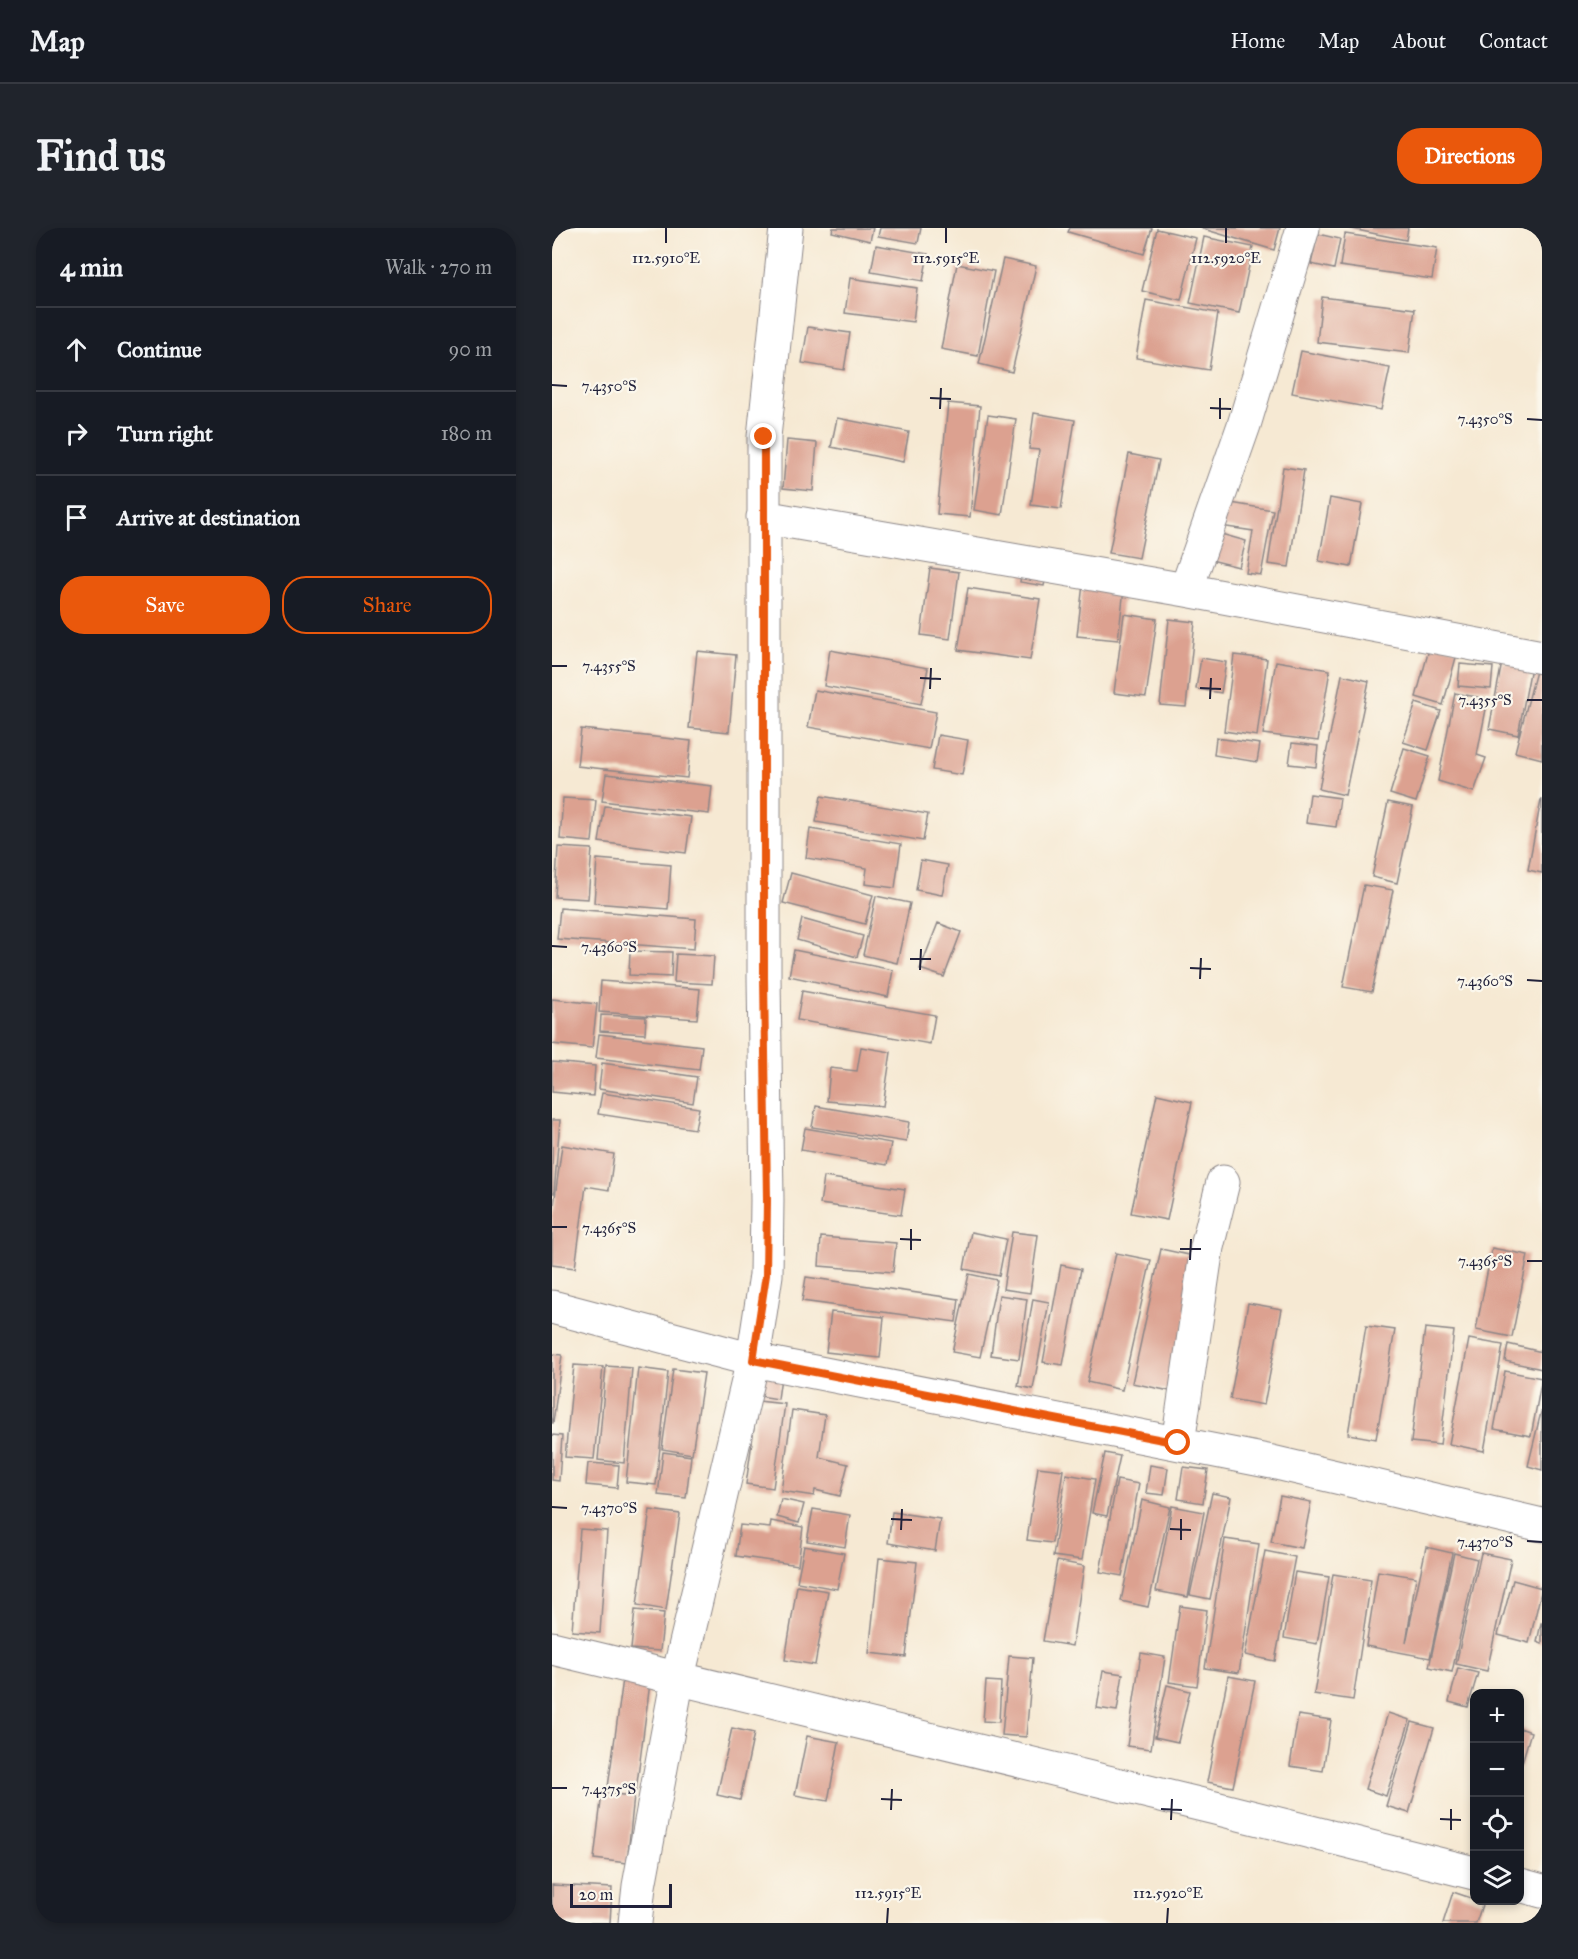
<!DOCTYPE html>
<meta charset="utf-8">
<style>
body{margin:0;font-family:"IM FELL Great Primer",serif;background:#20242c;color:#f1f3f6}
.controls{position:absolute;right:18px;bottom:18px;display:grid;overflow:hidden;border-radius:12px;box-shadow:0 3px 9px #0003}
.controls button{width:54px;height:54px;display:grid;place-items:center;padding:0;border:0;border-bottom:2px solid #363941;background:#171b24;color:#f1f3f6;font:30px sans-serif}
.scale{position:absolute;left:18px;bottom:15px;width:102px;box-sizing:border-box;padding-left:6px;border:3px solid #22223b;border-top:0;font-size:16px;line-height:21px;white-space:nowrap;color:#22223b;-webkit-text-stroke:4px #fbf7ec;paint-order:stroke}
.stop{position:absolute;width:18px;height:18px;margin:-14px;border:4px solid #ea580c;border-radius:50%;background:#fff}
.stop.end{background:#ea580c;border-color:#fff;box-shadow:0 2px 6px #0008}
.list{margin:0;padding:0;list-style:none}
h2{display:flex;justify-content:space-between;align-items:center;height:78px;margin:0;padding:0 24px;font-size:26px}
h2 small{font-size:20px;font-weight:400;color:#9ea1a6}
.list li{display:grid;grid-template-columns:39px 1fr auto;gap:18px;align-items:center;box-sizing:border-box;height:84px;padding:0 24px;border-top:2px solid #363941}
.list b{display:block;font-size:22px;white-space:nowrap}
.list em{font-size:20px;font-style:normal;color:#9ea1a6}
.actions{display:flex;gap:12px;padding:18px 24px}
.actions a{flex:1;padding:14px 0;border:2px solid #ea580c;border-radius:24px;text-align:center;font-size:21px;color:#ea580c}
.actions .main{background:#ea580c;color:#fff}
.icon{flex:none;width:33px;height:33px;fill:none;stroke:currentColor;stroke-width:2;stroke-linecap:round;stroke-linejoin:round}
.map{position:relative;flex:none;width:990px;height:1695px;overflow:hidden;border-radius:24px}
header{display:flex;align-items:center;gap:36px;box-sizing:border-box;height:84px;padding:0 30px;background:#171b24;border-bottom:2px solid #363941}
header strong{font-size:28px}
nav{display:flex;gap:33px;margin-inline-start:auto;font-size:21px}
.intro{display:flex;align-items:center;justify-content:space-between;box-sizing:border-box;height:144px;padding:0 36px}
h1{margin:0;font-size:42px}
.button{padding:15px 27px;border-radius:24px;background:#ea580c;color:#fff;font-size:21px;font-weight:700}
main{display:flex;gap:36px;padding:0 36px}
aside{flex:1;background:#171b24;border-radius:24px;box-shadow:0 3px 9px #0003}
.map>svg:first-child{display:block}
.building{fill:#dca190}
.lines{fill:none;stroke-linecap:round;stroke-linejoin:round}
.minor-casing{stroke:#8c8687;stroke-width:35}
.minor{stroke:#fff;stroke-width:33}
.route{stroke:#ea580c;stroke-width:8}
.ticks{fill:none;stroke:#22223b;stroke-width:2}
.ticks-label{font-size:15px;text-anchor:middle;fill:#22223b;stroke:#fbf7ec;stroke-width:4.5;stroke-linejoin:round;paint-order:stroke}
</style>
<header>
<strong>Map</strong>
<nav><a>Home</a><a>Map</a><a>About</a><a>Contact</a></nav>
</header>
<div class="intro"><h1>Find us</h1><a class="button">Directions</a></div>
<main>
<aside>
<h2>4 min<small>Walk · 270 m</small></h2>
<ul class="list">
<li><svg class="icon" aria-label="ahead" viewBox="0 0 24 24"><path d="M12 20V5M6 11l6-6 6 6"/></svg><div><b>Continue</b></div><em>90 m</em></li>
<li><svg class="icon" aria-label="right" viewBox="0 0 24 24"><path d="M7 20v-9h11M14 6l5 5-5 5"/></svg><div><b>Turn right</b></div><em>180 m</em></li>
<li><svg class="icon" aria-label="arrive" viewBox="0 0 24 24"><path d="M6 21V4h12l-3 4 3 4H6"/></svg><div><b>Arrive at destination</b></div></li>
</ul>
<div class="actions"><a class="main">Save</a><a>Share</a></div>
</aside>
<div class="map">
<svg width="990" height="1695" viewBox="0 0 990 1695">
<rect width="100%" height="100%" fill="#fbf7ec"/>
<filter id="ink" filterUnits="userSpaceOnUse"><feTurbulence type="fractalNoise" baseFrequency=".0167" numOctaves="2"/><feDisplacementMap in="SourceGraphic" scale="12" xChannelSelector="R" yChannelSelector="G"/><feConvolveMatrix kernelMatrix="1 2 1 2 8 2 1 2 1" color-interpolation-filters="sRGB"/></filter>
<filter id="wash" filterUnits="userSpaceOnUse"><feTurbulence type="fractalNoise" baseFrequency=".008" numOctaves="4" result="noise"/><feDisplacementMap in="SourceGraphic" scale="24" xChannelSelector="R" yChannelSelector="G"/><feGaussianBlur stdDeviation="1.35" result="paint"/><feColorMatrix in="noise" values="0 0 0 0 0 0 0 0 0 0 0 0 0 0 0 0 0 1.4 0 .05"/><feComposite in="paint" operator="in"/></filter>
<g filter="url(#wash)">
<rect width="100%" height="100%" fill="#f6e9d3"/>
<g id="blocks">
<path class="building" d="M281,0H321L318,13L280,4Z
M328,0H369L366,15L326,8Z
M518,0H600L592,26L516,4Z
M648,0H728L722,22Z
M795,0H856L854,12Z
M605,1L644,10L629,72L590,63Z
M766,6L788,11L782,41L759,36Z
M793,6L885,20L880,51L788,38Z
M652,9L701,19L687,85L638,75Z
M324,17L376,26L371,53L319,44Z
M451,31L484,38L460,144L427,136Z
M405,36L442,43L426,128L389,121Z
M298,50L365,60L361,94L293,85Z
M770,69L863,81L857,125L765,114Z
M594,72L666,85L657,142L584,130Z
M256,99L298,105L292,142L250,135Z
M749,123L838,140L829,182L740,165Z
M396,175L428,178L418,289L385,286Z
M482,185L523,192L509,281L479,277L487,222L477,221Z
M436,187L464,191L450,287L422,282Z
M285,190L357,204L351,234L279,219Z
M235,212L265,215L261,263L231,260Z
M577,226L607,232L587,330L557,325Z
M731,239L752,242L737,339L716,336Z
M778,270L810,276L799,339L767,333Z
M673,274L721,282L709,347L694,345L701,303L668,298Z
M662,304L694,313L687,339L655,331Z
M470,339L495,343L492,358L468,354Z
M378,340L407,344L398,411L369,407Z
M531,356L572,361L566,412L525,408Z
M416,360L488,371L478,432L406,422Z
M572,386L605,391L594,469L562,465Z
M617,391L643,394L634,479L608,477Z
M879,414L906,422L891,477L864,469Z
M278,422L376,440L369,476L272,458Z
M145,423L184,427L177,504L137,500Z
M682,427L715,431L705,508L672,503Z
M649,430L674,434L669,465L644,461Z
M724,433L778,442L766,513L711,506Z
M950,434L979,439L966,507L937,501Z
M908,436L941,439L939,461L906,458Z
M985,439L990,440V531L963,524Z
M790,447L817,453L793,567L767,561Z
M263,462L384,484L377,521L256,499Z
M903,465L936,471L925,527L934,530L922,564L886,553Z
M864,475L889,483L876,522L851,514Z
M29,501L139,513L135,550L25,538Z
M386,507L416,512L410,547L380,542Z
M664,510L708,516L705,534L662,527Z
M740,515L766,518L764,539L737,536Z
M852,520L878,528L864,574L838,566Z
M54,546L160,558L157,586L50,573Z
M758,566L788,570L784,599L754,595Z
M269,568L376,586L371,613L264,594Z
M11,570L44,572L40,614L8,611Z
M989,572H990V645L976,642Z
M836,574L861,579L845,655L820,649Z
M53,578L139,589L134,625L47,614Z
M258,601L349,616L343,660L313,656L315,640L254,630Z
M6,619L40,621L36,671L3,669Z
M45,631L119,637L116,681L42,675Z
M369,632L396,637L390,667L364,662Z
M239,645L321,667L313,696L231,675Z
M812,657L841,662L820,764L791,759Z
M324,668L358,675L345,735L311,727Z
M8,680L144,691L142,721L5,711Z
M250,691L311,708L305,729L245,712Z
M386,695L409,704L392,749L368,741Z
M242,722L341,742L336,769L237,748Z
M78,723L120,724L119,749L77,747Z
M124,726L162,728L160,756L122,754Z
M49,753L148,761L145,791L47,784Z
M250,763L383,787L378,816L245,792Z
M0,771L45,776L40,820L0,816Z
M49,787L94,789L93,806L48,803Z
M47,806L150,818L147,842L44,830Z
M309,819L339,824L331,878L275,873L278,840L305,843Z
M0,834L43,838L41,868L0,864Z
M50,835L145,849L141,875L47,861Z
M50,865L147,880L143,901L46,886Z
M605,866L640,874L615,992L579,985Z
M264,878L357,894L354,914L260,899Z
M0,892H8L2,965H0Z
M253,900L339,915L335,937L249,922Z
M10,917L62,926L57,962L34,958L23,1040L0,1037V992Z
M272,949L353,961L349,987L268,976Z
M419,1004L454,1011L447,1048L412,1041Z
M460,1004L486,1007L478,1065L451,1061Z
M269,1009L344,1015L341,1044L267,1038Z
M940,1020L976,1027L960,1109L924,1102Z
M609,1021L646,1029L618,1163L580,1155Z
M564,1025L599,1032L570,1162L535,1154Z
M509,1037L529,1041L511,1137L491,1134Z
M417,1046L445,1052L428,1129L400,1124Z
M254,1049L407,1071L404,1094L250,1073Z
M447,1067L475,1071L467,1131L439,1127Z
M481,1071L497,1074L481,1161L466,1158Z
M696,1075L730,1081L712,1177L678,1171Z
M279,1084L332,1089L328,1130L274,1124Z
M814,1098L843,1102L824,1211L796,1206Z
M873,1100L902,1103L888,1217L859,1214Z
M917,1111L951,1117L932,1223L897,1216Z
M956,1116L990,1124V1141L953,1133Z
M0,1126L10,1127L1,1195H0Z
M22,1137L51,1139L42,1231L13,1229Z
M54,1138L80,1140L72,1235L46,1232Z
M86,1140L116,1144L104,1257L74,1254Z
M121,1141L152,1145L140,1226L110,1221Z
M953,1143L990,1150L979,1208L942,1201Z
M204,1145L229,1149L226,1171L201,1167Z
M206,1173L233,1176L221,1260L194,1256Z
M240,1182L273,1187L267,1229L296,1236L288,1268L263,1262L262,1268L229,1263Z
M989,1184H990V1242L976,1238Z
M0,1207L10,1208L7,1253L0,1252Z
M111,1224L139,1228L134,1270L106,1267Z
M553,1225L568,1228L555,1288L540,1285Z
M36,1235L67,1237L65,1260L34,1257Z
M598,1237L616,1240L612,1267L594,1265Z
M486,1239L511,1242L500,1315L475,1312Z
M631,1239L656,1242L651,1275L626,1271Z
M514,1246L543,1251L530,1332L501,1328Z
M565,1252L587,1256L570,1348L548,1344Z
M660,1265L679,1269L658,1371L638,1367Z
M728,1268L759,1274L750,1320L719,1314Z
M229,1271L252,1276L247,1295L225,1289Z
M590,1272L618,1279L596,1379L569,1373Z
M620,1278L652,1284L636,1369L604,1363Z
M261,1281L298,1287L293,1319L255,1313Z
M98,1282L128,1286L114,1382L85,1377Z
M340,1284L388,1291L383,1323L336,1315Z
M219,1293L251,1299L246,1337L184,1328L188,1297L218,1300Z
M28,1301L55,1303L48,1405L20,1403Z
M673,1311L707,1316L687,1445L653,1440Z
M252,1318L292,1325L285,1361L245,1354Z
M874,1319L900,1325L878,1430L814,1418L826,1343L864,1349L854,1415Z
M713,1323L743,1329L723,1433L693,1427Z
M902,1325L925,1331L900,1444L877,1439Z
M929,1325L959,1331L935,1443L904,1436Z
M327,1330L365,1334L354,1429L317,1425Z
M505,1333L532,1338L520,1418L491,1413Z
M743,1344L777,1349L765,1416L732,1410Z
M781,1346L819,1352L801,1472L762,1466Z
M961,1352L990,1360L977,1415L946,1407Z
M245,1358L276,1363L263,1437L233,1432Z
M628,1378L655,1382L645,1458L617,1454Z
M83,1382L112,1385L108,1423L79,1421Z
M989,1395H990V1416L985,1414Z
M589,1425L613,1429L599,1521L575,1518Z
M457,1428L481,1430L474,1509L450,1507Z
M906,1440L926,1445L916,1479L897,1474Z
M551,1443L571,1446L565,1483L545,1480Z
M676,1448L703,1453L681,1559L655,1554Z
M71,1451L98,1455L84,1563L56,1559Z
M434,1453L449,1454L447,1494L431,1493Z
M615,1457L638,1463L626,1514L603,1509Z
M836,1485L858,1492L834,1568L813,1561Z
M746,1487L779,1492L771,1543L738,1538Z
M860,1494L882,1500L857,1585L834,1578Z
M180,1500L202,1505L188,1572L165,1567Z
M968,1500L979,1504L968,1541Z
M255,1508L287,1514L276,1573L243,1567Z
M50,1565L82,1568L75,1635L42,1631Z
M0,1657L60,1660L58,1695H0Z
M901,1664L931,1674L924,1695H891Z"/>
</g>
</g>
<g filter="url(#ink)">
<use href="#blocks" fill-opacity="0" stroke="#8c8687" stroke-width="1.5"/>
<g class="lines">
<g class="minor-casing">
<path id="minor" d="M211,289L634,362L990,429
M634,362L692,197L751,0
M0,1079L201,1132L720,1234L990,1297
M626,1215L655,1019L671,954
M0,1420L663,1580L922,1645
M968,1657L990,1663
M83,1695L87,1658L126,1449L201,1132L214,1047L215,972L212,749V209L234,0"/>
</g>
<use href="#minor" class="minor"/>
</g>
</g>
<g class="lines" filter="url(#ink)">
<path class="route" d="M212,209V749L215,972L214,1047L201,1132L626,1215"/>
</g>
<path class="ticks" d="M114,15V0M394,15V0M674,15V0M0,157L15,158M378,170L399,171M658,180L679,181M388,181L389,160M668,191V170M975,191L990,192M0,438H15M368,450L389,451M648,460L669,461M378,461L379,440M658,471L659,450M975,472H990M0,718L15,719M358,731H379M638,740L659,741M368,742L369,721M648,751L649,730M975,752L990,753M0,999H15M348,1011L369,1012M628,1021H649M359,1022V1001M638,1032L639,1011M975,1033H990M0,1279L15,1280M339,1291L360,1292M618,1301L639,1302M349,1302L350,1281M629,1312V1291M975,1313L990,1314M0,1560H15M329,1571L350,1572M609,1581L630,1582M339,1582L340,1561M888,1591L909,1592M619,1592L620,1571M899,1602V1581M335,1695L336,1680M615,1695L616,1680"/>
<g class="ticks-label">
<text x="114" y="35">112.5910°E</text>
<text x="394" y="35">112.5915°E</text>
<text x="674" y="35">112.5920°E</text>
<text x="57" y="163">7.4350°S</text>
<text x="933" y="196">7.4350°S</text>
<text x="57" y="443">7.4355°S</text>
<text x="933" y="477">7.4355°S</text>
<text x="57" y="724">7.4360°S</text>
<text x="933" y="758">7.4360°S</text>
<text x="57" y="1005">7.4365°S</text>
<text x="933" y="1038">7.4365°S</text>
<text x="57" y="1285">7.4370°S</text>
<text x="933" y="1319">7.4370°S</text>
<text x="57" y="1566">7.4375°S</text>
<text x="336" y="1670">112.5915°E</text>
<text x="616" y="1670">112.5920°E</text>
</g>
</svg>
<div class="controls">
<button>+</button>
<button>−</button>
<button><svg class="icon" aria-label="locate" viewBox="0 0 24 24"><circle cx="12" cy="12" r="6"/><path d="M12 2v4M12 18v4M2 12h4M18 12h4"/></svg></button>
<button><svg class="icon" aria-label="layers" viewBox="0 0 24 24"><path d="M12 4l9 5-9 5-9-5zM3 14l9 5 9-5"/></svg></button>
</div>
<div class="scale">20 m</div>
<div class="stop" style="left:626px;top:1215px"></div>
<div class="stop end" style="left:212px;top:209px"></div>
</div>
</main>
